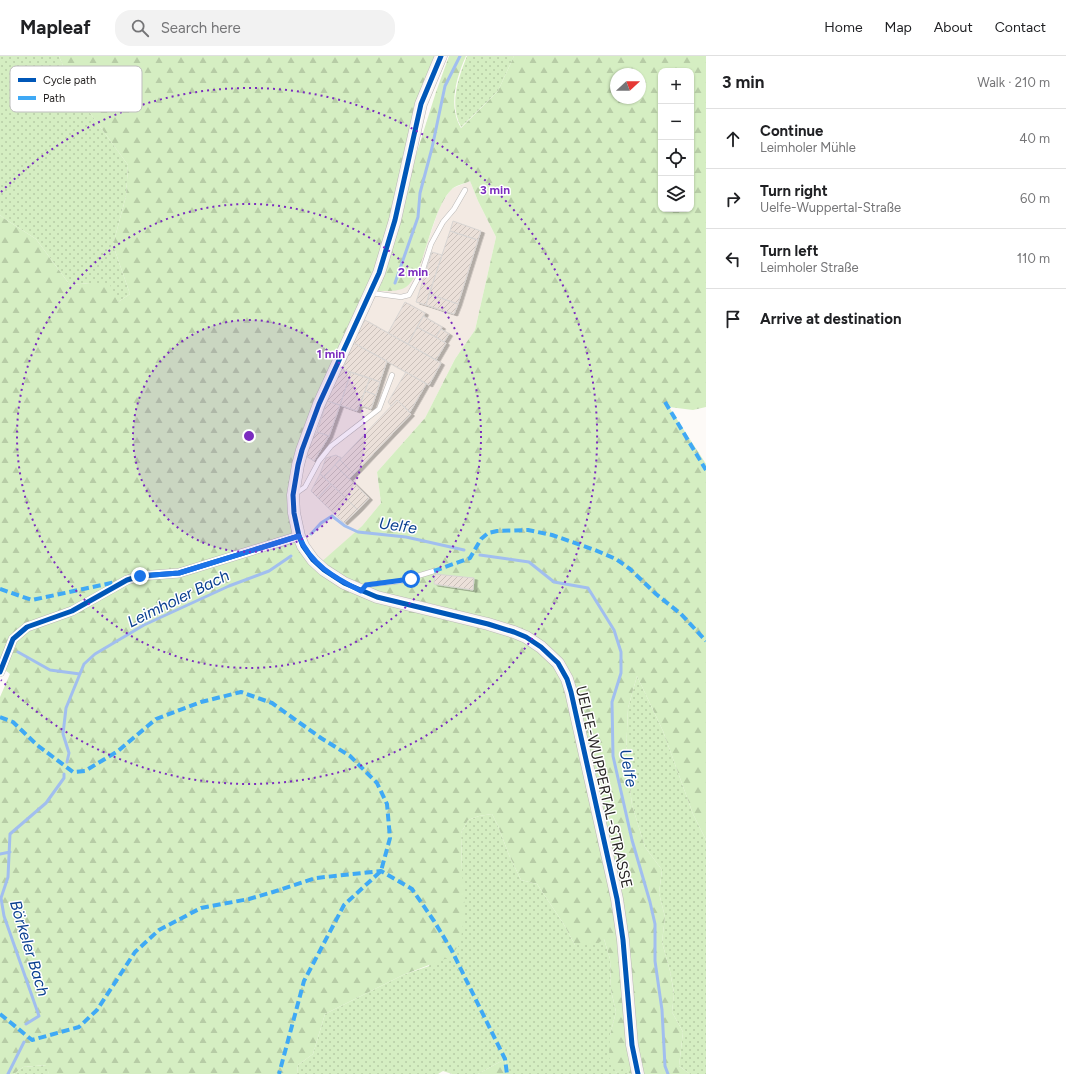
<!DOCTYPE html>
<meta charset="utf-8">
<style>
body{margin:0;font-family:Figtree,sans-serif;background:#f2f2f2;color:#202124}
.controls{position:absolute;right:12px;top:12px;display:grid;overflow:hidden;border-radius:8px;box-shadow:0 1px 3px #0004}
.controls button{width:36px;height:36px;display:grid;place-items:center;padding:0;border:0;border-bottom:1px solid #e0e0e0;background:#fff;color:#202124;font:20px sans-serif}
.compass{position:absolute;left:610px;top:12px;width:36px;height:36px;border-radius:50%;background:#fff;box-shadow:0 1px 3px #0004;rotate:69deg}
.stop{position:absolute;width:12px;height:12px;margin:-9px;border:3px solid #1a73e8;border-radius:50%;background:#fff}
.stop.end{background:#1a73e8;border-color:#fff;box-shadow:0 1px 4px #0008}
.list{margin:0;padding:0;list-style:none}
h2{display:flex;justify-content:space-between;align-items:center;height:52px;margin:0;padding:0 16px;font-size:17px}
h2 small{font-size:13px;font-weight:400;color:#757577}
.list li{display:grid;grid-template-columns:26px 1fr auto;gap:12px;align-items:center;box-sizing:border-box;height:60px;padding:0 16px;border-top:1px solid #e0e0e0}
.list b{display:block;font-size:15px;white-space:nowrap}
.list p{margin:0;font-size:13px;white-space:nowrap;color:#757577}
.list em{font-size:13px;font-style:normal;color:#757577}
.icon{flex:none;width:22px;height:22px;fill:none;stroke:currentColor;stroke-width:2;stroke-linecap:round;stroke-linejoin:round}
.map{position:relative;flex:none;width:706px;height:1018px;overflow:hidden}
header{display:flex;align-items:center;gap:24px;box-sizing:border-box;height:56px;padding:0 20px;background:#fff;border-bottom:1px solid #e0e0e0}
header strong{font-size:19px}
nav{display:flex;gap:22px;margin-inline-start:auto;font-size:14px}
.search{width:280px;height:36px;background:#f2f2f2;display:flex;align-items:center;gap:10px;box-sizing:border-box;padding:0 14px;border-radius:16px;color:#757577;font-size:15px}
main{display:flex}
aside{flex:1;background:#fff}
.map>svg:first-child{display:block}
.built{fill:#f3eae3}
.grass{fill:url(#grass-dots)}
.forest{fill:url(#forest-firs);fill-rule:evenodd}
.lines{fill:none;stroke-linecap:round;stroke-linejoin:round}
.stream{stroke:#a1beef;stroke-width:3}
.building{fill:url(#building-hatch);stroke:#d8d5d3;filter:url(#shadow)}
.lane-casing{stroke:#bab8b6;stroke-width:5.5}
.street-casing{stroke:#bab8b6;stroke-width:10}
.secondary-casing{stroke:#bab8b6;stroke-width:13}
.lane{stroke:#fffefe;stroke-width:4.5}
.street{stroke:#fffefe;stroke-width:9}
.secondary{stroke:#f8f4f4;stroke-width:12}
.quiet{stroke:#3fa9f5;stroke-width:4;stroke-dasharray:8 4;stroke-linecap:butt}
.cycleway-casing{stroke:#fff;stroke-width:8}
.cycleway{stroke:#0057b8;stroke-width:5}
.route{stroke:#1a73e8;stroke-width:5}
.ring{fill:none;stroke:#7b2cbf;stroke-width:2;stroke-dasharray:2 4}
.labels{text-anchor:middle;stroke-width:3;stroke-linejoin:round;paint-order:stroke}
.street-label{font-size:15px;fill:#272423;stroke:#fff}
.water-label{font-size:16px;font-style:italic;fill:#093f90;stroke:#fff}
.key{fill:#fff;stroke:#bebdbd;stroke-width:1}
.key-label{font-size:11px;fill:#272423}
.centre{fill:#7b2cbf;stroke:#fff;stroke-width:2}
.ring-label{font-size:12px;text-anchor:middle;font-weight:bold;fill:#7b2cbf;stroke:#fff;stroke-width:3;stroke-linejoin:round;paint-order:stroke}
</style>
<header>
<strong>Mapleaf</strong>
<div class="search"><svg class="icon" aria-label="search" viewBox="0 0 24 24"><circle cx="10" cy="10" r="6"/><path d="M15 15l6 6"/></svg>Search here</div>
<nav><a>Home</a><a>Map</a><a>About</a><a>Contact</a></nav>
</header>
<main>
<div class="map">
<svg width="706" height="1018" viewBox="0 0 706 1018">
<defs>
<pattern id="grass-dots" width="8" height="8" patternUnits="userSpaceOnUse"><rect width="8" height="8" fill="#d5eec2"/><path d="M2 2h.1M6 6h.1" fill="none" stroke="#b7cca6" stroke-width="1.8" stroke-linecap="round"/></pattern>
<pattern id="forest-firs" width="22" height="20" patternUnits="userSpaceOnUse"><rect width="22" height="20" fill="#d5eec2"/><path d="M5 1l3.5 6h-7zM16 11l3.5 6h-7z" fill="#b7cca6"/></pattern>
<pattern id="building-hatch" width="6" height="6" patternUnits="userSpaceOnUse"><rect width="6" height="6" fill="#ebe0d9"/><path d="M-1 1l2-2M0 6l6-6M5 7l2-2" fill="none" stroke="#cac0ba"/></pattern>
<filter id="shadow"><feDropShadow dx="3.5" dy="2" stdDeviation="0" flood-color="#0004"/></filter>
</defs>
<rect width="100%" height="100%" fill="#fdfaf7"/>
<path class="built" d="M470,125L478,145L496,181L475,274L455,303L425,362L377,416L381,447L362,470L319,509L303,479L297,440L304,401L352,282L375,235L395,234L421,205L440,150L451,133Z"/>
<path class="grass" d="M0,0H59L72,32L128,109L126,140L113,189L130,238L118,246L90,227L70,229L36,183L5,163L0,159Z
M467,0H514L498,35L461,71C449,49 458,22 467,0Z
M637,620L663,675L693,758L706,784V1018H690L679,1010L683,976L672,956L674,937L670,915L662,886L665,861L659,837L662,814L645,791L632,749L626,698L628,652Z
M492,758L498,770L509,799L521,824L537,828L563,867L575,889L604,883L610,903L611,934L616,956L610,979L616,1017L625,1010L629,1018H507L505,1003L478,1018H452L443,1015L438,1018H297L298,1009L313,998L325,958L403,919L429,910L462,816L461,777L468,764L479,760Z
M47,1009L49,1018H14L23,1011Z"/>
<path class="forest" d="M59,0H441L421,48L395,164L379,217L319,348L302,394L298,409L293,439L294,457L299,480L303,490L319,508L362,470L381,447L377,416L425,362L455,303L475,274L496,181L478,145L470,125C465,128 455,129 451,134C430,156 425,218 406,231C398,236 385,235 375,235L397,172L416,99L436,36L449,0H466C456,22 448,50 461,72L498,35L514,0H706V351L693,354L669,351L706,408V784L693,758L663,675L637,620L628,652L626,698L632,749L645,791L662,814L659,837L665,861L662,886L670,915L674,938L672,956L683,976L679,1010L690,1018H640L634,989L625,884L618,842L579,662L569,623L559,606L542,589L514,573L441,550L378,536L320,509C327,519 342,526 353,531C387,548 431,554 468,563C500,571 535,579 557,606C564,615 567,626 571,636L617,843L623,884L632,989L638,1018H629L625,1011L616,1017L609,1001L610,979L616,956L611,934L610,903L604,883L596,889H575L563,867L537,828L521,824L509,799L498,770L492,758L479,760L468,764L461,777L462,816L465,856L460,888L450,901L403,919L325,958L313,998L298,1009L297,1018H49L46,1009L23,1011L14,1018H0V641L10,618L0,610V159L5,163L36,183L70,229L90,227L110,229L118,246L130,238L113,189L126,140L128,109L72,32ZM661,15H691V153H661ZM616,18H640V42H616Z
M505,1003L507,1018H478Z"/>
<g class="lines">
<path class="stream" d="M395,227L418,161L420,137L432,92L445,30L460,0
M311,478L321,467L332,460L345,470L358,476L406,481L464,494
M480,499L529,506L554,526L588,532L614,574L621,596V617L612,646L613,700L632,784L650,846L655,868V905L662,954L665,1010L668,1018
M18,596L50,614L80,618
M67,706L69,697L63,678L66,652L84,608L95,598L144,569L229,530L269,515L291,500
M0,798L10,796
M26,968L39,960L4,860L1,842L8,821L10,778L46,747L64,722V718
M8,1018L24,986"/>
</g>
<path class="building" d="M453,165L481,175L478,184L450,175Z
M450,175L478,184L458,248L429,238Z
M432,196L442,199L426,249L416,246Z
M429,238L458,248L454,258L426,249Z
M405,246L425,257L408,288L388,277Z
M423,260L442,271L436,281L417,271Z
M365,264L441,307L429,329L352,286Z
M417,271L446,287L436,304L408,288Z
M441,273L449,278L444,286L436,281Z
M352,286L387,305L380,326L343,314Z
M338,312L351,316L340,349L327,345Z
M351,316L370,322L357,355L340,349Z
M406,316L426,328L410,356L397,344L391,350L388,346Z
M370,322L380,326L376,339L365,335Z
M365,335L376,339L371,353L360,349Z
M397,344L411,358L354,418L340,404Z
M327,345L340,349L329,380L317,376Z
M317,376L329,380L314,405L303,398Z
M336,399L341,402L324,421L320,418L326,402Z
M340,404L354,418L349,423L335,409Z
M335,409L369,442L358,454L324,421Z
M320,418L331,428L318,442L311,435Z
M331,428L358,454L344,467L318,442Z
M435,518L474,522L473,534L434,528Z"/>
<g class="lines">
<g class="lane-casing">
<path id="lane" d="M371,237L401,241L409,239L423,213L431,188L443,166L454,153L465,134
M295,438L305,431L319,405L331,390L379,353L392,319
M362,534L366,529L401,525L434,515"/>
</g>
<g class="street-casing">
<path id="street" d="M0,616L13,583L27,571L72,555L127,524L140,520L179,517L299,480"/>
</g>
<g class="secondary-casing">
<path id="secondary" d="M441,0L421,48L395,164L379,217L319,348L302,394L298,409L293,439L294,457L299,480L303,490L313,504L324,514L344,527L377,541L488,568L514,576L526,581L541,591L558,607L567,623L571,636L617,843L623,884L632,989L638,1018"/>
</g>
<use href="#lane" class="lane"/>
<use href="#street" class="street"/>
<use href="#secondary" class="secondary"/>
<path class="quiet" d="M665,346L706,414
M434,515L470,502L481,483L488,477L497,475L528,474L552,479L595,494L616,503L630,513L656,538L681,558L706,585
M0,533L32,544L116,526
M0,661L13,666L37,689L73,716L85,715L118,695L156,663L201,646L241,636L272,647L321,682L350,700L377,727L387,748L390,782L381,815L344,849L304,925L279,1018
M0,958L32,984L79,971L97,954L135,896L159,874L201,852L249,843L273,836L316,822L381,815L412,833L434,865L451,893L505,1003L507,1018"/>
<g class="cycleway-casing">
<path id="cycleway" d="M441,0L421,48L395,164L379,217L319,348L302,394L298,409L293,439L294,457L299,480L303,490L313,504L324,514L344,527L377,541L488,568L514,576L526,581L541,591L558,607L567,623L571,636L617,843L623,884L632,989L638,1018
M0,616L13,583L27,571L72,555L127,524L140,520L179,517L299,480"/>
</g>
<use href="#cycleway" class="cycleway"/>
</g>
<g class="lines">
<path class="route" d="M140,520L179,517L299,480C310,508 335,522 361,535L366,529L411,523"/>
</g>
<circle cx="249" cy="380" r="116" fill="#7b2cbf" fill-opacity=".12"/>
<g class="ring">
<circle cx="249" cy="380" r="116"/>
<circle cx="249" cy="380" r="232"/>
<path d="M1 136A348 348 0 1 1 1 624"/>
</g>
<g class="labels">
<g class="street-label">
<text transform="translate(604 731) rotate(77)" y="5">UELFE-WUPPERTAL-STRASSE</text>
</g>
<g class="water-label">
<text transform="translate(398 469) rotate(8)" y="6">Uelfe</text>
<text transform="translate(178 542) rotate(-26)" y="6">Leimholer Bach</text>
<text transform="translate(629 712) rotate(80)" y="6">Uelfe</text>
<text transform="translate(30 892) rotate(73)" y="6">Börkeler Bach</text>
</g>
</g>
<rect x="10" y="10" width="132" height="46" rx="6" class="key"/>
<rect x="18" y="22" width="18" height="4" fill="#0057b8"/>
<rect x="18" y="40" width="18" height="4" fill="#3fa9f5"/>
<g class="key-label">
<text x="43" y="28">Cycle path</text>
<text x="43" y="46">Path</text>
</g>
<circle cx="249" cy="380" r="6" class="centre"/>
<g class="ring-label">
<text x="495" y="138">3 min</text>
<text x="413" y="220">2 min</text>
<text x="331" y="302">1 min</text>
</g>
</svg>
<div class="controls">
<button>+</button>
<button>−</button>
<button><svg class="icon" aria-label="locate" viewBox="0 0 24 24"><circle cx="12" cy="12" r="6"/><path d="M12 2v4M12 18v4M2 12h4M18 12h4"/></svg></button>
<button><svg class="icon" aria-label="layers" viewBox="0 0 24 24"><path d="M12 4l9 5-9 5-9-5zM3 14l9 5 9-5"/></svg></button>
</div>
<svg class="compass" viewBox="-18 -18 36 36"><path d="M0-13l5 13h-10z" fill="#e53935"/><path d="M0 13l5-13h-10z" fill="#757577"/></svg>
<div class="stop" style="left:411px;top:523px"></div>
<div class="stop end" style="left:140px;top:520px"></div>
</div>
<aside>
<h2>3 min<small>Walk · 210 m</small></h2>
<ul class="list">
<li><svg class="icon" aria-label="ahead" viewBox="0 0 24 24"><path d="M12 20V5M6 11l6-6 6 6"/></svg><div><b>Continue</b><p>Leimholer Mühle</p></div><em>40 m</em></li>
<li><svg class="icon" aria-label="right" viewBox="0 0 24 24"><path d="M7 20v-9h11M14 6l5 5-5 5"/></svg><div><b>Turn right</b><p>Uelfe-Wuppertal-Straße</p></div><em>60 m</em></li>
<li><svg class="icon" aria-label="left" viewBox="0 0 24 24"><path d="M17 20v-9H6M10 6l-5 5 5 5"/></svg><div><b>Turn left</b><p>Leimholer Straße</p></div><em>110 m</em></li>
<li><svg class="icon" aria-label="arrive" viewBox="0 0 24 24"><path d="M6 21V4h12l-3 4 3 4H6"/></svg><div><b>Arrive at destination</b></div></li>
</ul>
</aside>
</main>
